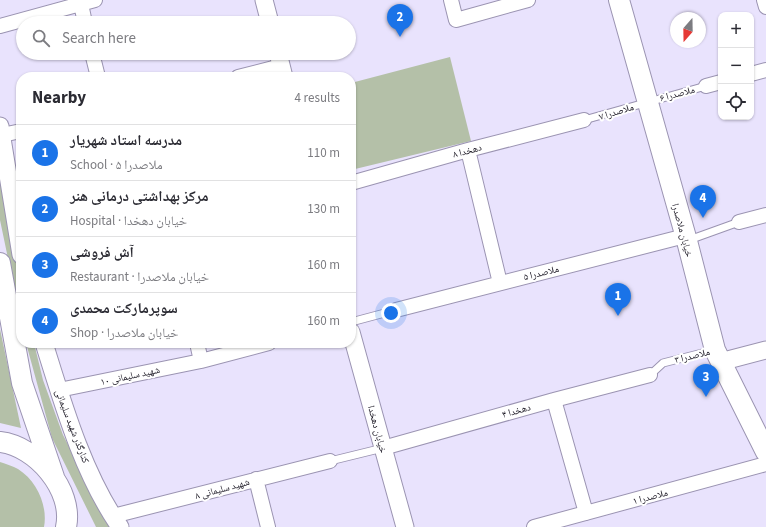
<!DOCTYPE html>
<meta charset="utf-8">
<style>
body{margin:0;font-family:"Source Sans 3","Noto Naskh Arabic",sans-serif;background:#f7f7f7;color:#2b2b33}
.controls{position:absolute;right:12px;top:12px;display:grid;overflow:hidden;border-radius:8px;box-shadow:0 1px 3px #0004}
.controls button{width:36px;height:36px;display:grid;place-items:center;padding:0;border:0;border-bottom:1px solid #e1e1e2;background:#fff;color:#2b2b33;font:20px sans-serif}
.compass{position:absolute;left:670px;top:12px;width:36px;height:36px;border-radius:50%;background:#fff;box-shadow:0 1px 3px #0004;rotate:200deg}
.you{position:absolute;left:391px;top:313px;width:14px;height:14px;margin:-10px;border:3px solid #fff;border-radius:50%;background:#1a73e8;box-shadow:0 0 0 6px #1a73e833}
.badge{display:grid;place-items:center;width:26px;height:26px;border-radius:50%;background:#1a73e8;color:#fff;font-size:13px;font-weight:700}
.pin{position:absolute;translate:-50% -33px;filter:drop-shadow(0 1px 2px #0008)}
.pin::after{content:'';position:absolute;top:21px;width:14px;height:12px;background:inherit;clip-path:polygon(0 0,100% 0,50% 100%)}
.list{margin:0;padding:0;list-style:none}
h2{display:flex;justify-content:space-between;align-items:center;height:52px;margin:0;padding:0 16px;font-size:17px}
h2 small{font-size:13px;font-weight:400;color:#7c7c81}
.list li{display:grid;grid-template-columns:26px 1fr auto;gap:12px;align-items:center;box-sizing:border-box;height:56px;padding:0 16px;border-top:1px solid #e1e1e2}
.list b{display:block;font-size:15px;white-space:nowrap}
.list p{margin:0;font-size:13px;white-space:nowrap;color:#7c7c81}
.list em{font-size:13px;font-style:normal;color:#7c7c81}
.icon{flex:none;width:22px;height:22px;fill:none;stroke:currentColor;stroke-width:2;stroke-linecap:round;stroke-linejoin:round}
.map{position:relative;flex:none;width:766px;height:527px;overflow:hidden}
.search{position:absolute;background:#fff;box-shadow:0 1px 3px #0004;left:16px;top:16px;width:340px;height:44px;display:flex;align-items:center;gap:10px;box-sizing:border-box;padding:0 14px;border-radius:22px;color:#7c7c81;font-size:15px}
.panel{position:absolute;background:#fff;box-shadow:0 1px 3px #0004;left:16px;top:72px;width:340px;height:276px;border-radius:16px}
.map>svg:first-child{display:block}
.green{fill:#b4c0a8}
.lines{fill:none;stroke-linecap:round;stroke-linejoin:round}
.service-casing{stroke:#9b94b2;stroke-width:9}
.minor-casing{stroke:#9b94b2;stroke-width:16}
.tertiary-casing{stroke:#9b94b2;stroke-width:19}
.secondary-casing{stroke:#9b94b2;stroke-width:22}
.service{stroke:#fff;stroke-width:7}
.minor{stroke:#fff;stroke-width:14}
.tertiary{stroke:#fff;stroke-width:17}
.secondary{stroke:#fff;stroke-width:20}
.labels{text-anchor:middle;stroke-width:4;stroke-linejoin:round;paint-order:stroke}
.street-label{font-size:10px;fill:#181521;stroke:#fff}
</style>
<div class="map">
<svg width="766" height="527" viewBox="0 0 766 527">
<rect width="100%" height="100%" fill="#e9e3fd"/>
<path class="green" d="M450,57L471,141L351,170V83Z
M0,177L21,284V321L0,220Z
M0,329L21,428L0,423Z
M26,343H34L43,380L63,435L110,527H96L52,438Z
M0,462C6,464 13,466 18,469C37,481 48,506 44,527H0Z"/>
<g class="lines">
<g class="service-casing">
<path id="service" d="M584,120L706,86
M689,240L739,222
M351,322L396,310
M650,375L663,363L714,350
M330,461L383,448"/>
</g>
<g class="minor-casing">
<path id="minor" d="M451,0L456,20L528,0
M764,0L766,7
M81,4L85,23
M0,26L95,0
M92,53L98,77
M751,74L766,70
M238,77L281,66
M706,86L721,82
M2,135L21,131
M468,150L500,283
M351,183L468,150L584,120
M739,222L766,215
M396,310L685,236
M197,343L201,361
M59,390L201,361L269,343
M554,400L586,513
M383,448L554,400L650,375
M256,479L268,527
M113,516L330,461
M534,527L766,464"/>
</g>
<g class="tertiary-casing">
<path id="tertiary" d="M264,0L270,23
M278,53L284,77
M0,126L21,255
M351,332L405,527
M44,343C63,404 83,474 120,527
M720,362L766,350"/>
</g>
<g class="secondary-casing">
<path id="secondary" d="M619,0L687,241L715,350L766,452
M0,263L22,383L54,477
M0,442C36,446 74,490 66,527"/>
</g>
<use href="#service" class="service"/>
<use href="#minor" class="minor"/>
<use href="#tertiary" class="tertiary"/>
<use href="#secondary" class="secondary"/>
</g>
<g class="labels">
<g class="street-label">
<text transform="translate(677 93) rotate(-15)" y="4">ملاصدرا ۶</text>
<text transform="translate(616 111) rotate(-17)" y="4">ملاصدرا ۷</text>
<text transform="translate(467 150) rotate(-15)" y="4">دهخدا ۸</text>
<text transform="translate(683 230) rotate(75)" y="4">خیابان ملاصدرا</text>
<text transform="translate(541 272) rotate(-14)" y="4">ملاصدرا ۵</text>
<text transform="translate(692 355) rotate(-14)" y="4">ملاصدرا ۳</text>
<text transform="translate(130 375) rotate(-12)" y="4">شهید سلیمانی ۱۰</text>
<text transform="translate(516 410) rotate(-16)" y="4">دهخدا ۴</text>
<text transform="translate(73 426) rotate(69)" y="4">کنارگذر شهید سلیمانی</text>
<text transform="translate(378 429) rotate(75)" y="4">خیابان دهخدا</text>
<text transform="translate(222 488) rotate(-15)" y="4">شهید سلیمانی ۸</text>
<text transform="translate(650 496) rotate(-15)" y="4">ملاصدرا ۱</text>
</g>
</g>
</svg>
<div class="controls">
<button>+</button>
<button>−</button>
<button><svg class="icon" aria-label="locate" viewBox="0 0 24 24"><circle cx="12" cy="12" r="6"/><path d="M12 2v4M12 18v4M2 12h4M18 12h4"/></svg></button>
</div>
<svg class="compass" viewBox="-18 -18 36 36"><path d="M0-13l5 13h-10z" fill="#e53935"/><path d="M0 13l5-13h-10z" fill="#7c7c81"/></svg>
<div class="you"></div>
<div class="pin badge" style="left:618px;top:316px">1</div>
<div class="pin badge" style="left:400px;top:37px">2</div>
<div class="pin badge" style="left:706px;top:397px">3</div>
<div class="pin badge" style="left:703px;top:218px">4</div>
<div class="search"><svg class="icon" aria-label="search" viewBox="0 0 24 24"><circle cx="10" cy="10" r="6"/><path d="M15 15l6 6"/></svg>Search here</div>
<section class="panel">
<h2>Nearby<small>4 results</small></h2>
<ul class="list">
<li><span class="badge">1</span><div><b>مدرسه استاد شهریار</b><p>School · ملاصدرا ۵</p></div><em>110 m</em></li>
<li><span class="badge">2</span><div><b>مرکز بهداشتی درمانی هنر</b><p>Hospital · خیابان دهخدا</p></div><em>130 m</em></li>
<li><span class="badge">3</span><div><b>آش فروشی</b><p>Restaurant · خیابان ملاصدرا</p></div><em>160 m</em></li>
<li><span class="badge">4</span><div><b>سوپرمارکت محمدی</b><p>Shop · خیابان ملاصدرا</p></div><em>160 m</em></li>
</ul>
</section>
</div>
